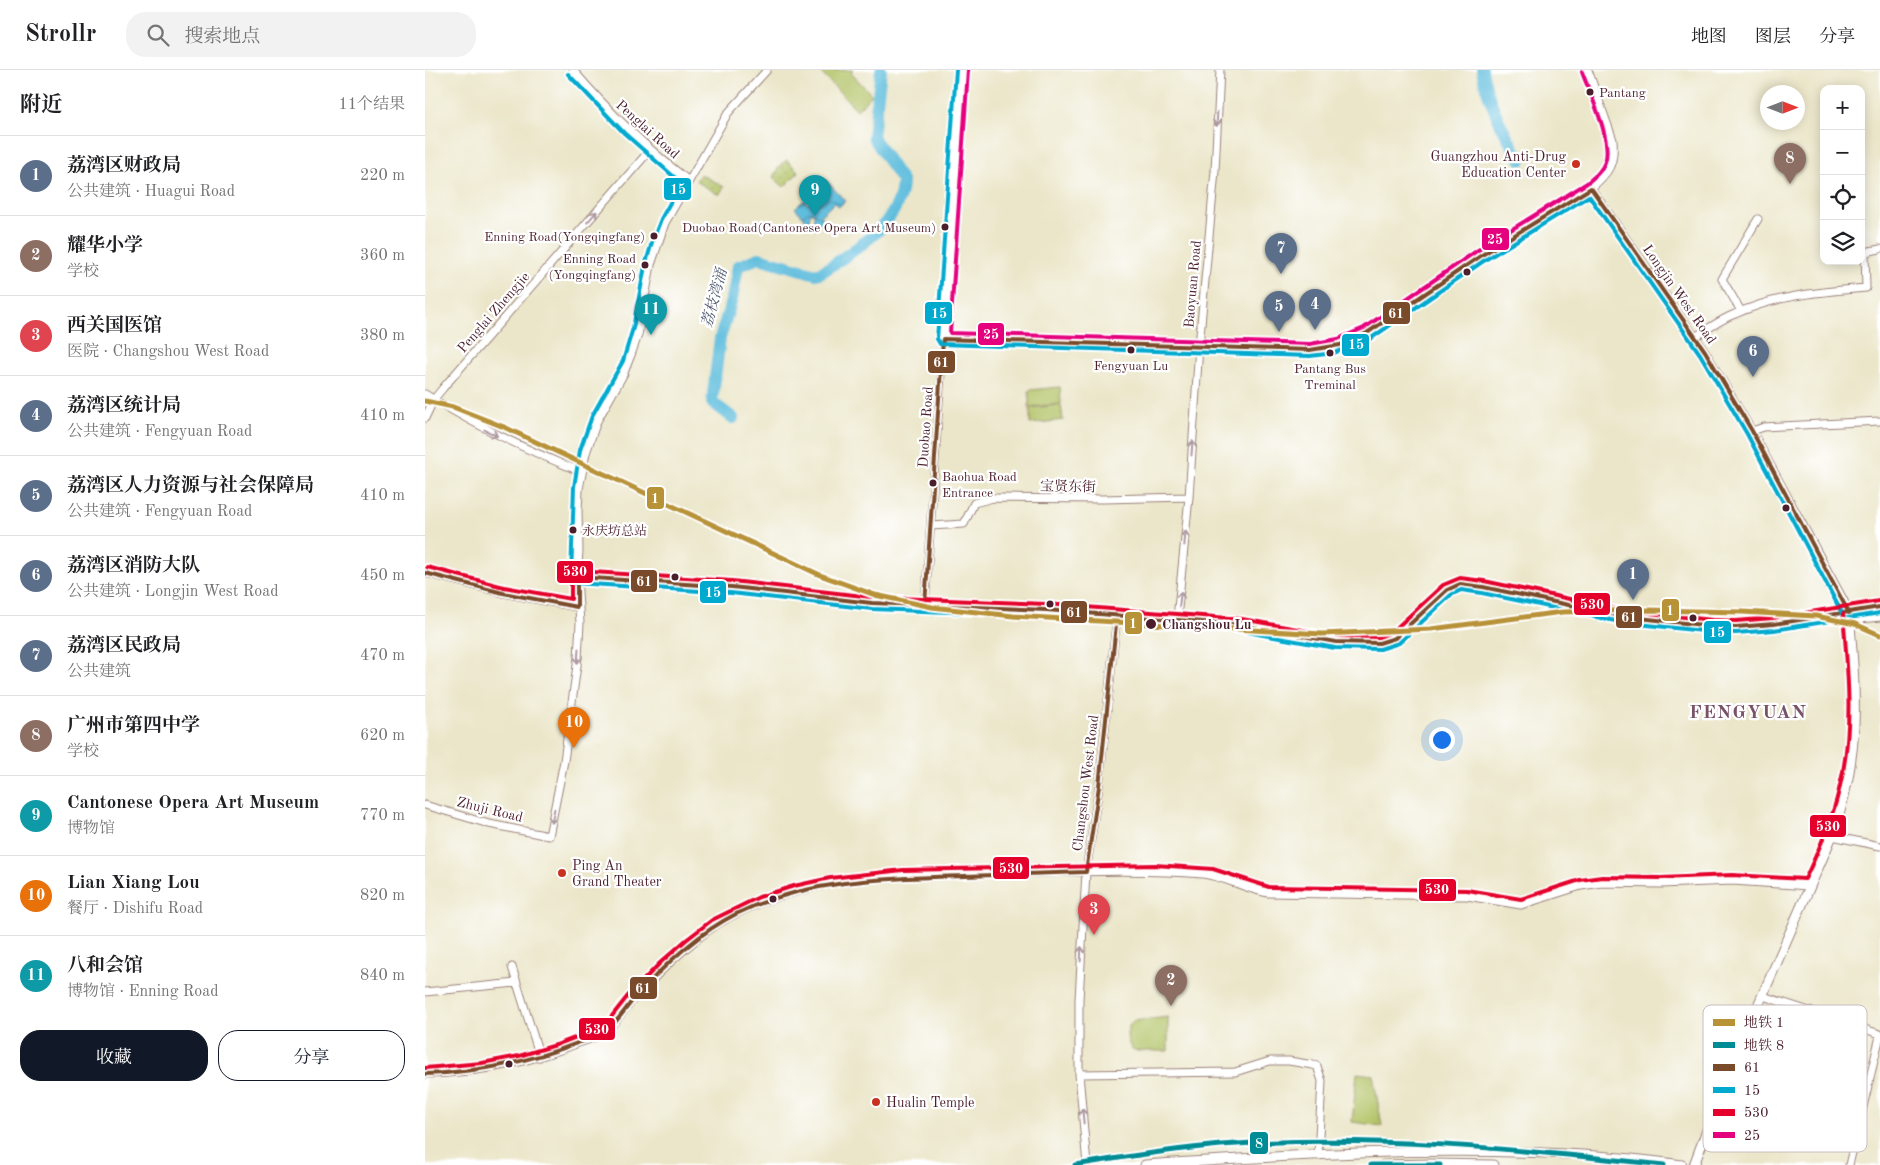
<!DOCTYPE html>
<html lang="zh">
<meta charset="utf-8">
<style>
body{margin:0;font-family:"Old Standard TT","Noto Serif SC",serif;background:#f2f2f2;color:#202124}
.controls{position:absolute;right:15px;top:15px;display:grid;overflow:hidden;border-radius:10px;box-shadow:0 2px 12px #0003}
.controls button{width:45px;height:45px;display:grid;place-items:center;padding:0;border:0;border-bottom:1px solid #e0e0e0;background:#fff;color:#202124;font:25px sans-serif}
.compass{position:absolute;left:1335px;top:15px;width:45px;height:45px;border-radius:50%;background:#fff;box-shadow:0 2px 12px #0003;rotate:90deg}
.you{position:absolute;left:1016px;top:669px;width:18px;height:18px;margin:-12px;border:4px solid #fff;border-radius:50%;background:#1a73e8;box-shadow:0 0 0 8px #1a73e833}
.badge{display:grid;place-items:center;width:32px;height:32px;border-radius:50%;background:#111827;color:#fff;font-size:16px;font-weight:700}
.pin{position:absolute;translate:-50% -41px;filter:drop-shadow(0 1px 2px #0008)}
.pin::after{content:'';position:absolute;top:26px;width:18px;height:15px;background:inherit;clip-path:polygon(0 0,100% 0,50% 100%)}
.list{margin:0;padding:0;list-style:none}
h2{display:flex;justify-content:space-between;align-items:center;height:65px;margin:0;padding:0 20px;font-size:21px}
h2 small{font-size:16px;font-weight:400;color:#757577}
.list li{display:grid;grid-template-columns:32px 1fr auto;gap:15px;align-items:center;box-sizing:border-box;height:80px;padding:0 20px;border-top:1px solid #e0e0e0}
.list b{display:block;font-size:19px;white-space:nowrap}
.list p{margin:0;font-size:16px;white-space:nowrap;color:#757577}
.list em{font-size:16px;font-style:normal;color:#757577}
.actions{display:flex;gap:10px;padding:15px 20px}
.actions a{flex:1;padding:11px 0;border:1px solid #111827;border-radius:20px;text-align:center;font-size:18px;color:#111827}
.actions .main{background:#111827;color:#fff}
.icon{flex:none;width:28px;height:28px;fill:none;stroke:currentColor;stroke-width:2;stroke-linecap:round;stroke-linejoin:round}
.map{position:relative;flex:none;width:1455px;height:1095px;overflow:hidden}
header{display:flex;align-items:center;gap:30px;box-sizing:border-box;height:70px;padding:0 25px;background:#fff;border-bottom:1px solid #e0e0e0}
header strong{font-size:24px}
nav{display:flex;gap:28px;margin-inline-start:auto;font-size:18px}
.search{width:350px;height:45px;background:#f2f2f2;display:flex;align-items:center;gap:12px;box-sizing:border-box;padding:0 18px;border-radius:20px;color:#757577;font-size:19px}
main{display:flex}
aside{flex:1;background:#fff}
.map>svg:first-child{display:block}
.grass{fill:#b2c366;stroke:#7e7148}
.park{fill:url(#park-dots);stroke:#7e7148}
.water{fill:url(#water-waves);stroke:#546e84}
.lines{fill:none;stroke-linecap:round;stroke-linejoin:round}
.river{stroke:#5fbddd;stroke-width:12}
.minor-casing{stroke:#9a827a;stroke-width:9}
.major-casing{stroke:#9a827a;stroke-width:11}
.minor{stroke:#fff;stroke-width:7}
.major{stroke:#fff;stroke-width:9}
.bus-1-casing{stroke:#fff;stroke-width:8}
.bus-2-casing{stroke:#fff;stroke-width:8}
.bus-3-casing{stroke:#fff;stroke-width:8}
.bus-4-casing{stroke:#fff;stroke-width:8}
.bus-1{stroke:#7a4b2a;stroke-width:4}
.bus-2{stroke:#00a9ce;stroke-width:4}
.bus-3{stroke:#e4002b;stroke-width:4}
.bus-4{stroke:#e5007d;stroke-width:4}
.metro-1-casing{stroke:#fff;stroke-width:9}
.metro-2-casing{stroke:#fff;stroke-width:9}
.metro-1{stroke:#b89237;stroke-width:5}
.metro-2{stroke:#008c95;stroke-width:5}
.oneway{stroke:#ae9aa0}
.bus-dot{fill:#4a1f2b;stroke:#fff;stroke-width:2}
.poi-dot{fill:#c8321e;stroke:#fff;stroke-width:2}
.labels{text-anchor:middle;stroke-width:4.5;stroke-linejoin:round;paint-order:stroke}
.bus-label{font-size:13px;fill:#4a1f2b;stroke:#fff;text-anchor:start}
.street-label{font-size:14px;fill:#4a1f2b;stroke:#fff}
.poi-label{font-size:14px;fill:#4a1f2b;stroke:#fff;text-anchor:start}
.stop-label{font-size:14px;font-weight:bold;fill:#4a1f2b;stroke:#fff;text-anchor:start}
.water-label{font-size:15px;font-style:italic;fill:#525e72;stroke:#fff}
.district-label{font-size:19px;font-weight:bold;letter-spacing:1px;fill:#795268;stroke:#fff}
.key{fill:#fff;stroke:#c9bcbf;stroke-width:1}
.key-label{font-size:14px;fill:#4a1f2b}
.line-badge{stroke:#fff;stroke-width:2}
.badge-label{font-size:14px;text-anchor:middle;font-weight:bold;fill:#fff}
</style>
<header>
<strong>Strollr</strong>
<div class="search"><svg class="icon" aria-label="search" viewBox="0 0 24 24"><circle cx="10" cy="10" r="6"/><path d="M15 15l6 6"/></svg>搜索地点</div>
<nav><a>地图</a><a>图层</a><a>分享</a></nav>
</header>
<main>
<aside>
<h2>附近<small>11个结果</small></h2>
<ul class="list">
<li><span class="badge" style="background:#5c6f8a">1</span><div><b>荔湾区财政局</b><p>公共建筑 · Huagui Road</p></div><em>220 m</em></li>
<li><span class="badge" style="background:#8d6e63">2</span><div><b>耀华小学</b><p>学校</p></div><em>360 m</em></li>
<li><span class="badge" style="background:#e0444e">3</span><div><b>西关国医馆</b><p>医院 · Changshou West Road</p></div><em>380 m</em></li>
<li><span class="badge" style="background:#5c6f8a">4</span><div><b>荔湾区统计局</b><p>公共建筑 · Fengyuan Road</p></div><em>410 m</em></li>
<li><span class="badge" style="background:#5c6f8a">5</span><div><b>荔湾区人力资源与社会保障局</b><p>公共建筑 · Fengyuan Road</p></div><em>410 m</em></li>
<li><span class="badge" style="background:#5c6f8a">6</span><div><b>荔湾区消防大队</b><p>公共建筑 · Longjin West Road</p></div><em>450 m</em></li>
<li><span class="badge" style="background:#5c6f8a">7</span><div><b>荔湾区民政局</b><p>公共建筑</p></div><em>470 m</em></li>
<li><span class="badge" style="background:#8d6e63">8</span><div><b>广州市第四中学</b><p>学校</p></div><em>620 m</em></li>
<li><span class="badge" style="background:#0f9aa8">9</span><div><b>Cantonese Opera Art Museum</b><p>博物馆</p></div><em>770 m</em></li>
<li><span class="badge" style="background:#e8710a">10</span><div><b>Lian Xiang Lou</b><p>餐厅 · Dishifu Road</p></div><em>820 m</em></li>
<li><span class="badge" style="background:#0f9aa8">11</span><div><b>八和会馆</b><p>博物馆 · Enning Road</p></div><em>840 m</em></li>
</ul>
<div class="actions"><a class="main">收藏</a><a>分享</a></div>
</aside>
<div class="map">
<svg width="1455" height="1095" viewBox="0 0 1455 1095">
<defs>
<pattern id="park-dots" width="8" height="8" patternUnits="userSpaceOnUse" patternTransform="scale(1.25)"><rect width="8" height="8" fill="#b2c366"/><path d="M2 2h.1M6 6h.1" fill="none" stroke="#9ba759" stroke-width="1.8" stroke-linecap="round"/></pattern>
<pattern id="water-waves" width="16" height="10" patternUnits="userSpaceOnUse" patternTransform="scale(1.25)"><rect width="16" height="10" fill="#5fbddd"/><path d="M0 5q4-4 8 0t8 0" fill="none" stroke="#5099b3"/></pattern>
</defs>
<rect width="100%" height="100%" fill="#fff"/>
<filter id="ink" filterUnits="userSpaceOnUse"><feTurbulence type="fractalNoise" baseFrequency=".02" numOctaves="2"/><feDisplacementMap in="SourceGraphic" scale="10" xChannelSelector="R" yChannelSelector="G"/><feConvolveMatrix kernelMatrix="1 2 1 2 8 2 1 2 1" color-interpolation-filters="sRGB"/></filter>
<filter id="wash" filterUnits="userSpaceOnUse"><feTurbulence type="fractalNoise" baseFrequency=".0096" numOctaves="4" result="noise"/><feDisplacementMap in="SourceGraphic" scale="20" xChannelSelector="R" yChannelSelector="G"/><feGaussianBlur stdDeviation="1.12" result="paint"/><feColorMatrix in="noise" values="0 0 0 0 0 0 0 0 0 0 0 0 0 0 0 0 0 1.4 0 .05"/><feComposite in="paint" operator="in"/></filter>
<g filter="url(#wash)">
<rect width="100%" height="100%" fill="#ebe6c9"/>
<path class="grass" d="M399,0H428L426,3L447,25L432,40L396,3Z
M635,317L636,334L604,337V320Z
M636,335L638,350L605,354V338Z
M743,947V981H712L706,978C701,969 700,959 708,951Z
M932,1003L948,1005L957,1056L927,1052Z"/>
<path class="park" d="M362,90L374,102L359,117L348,107L355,95Z
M276,104L299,117L294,125L271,111Z"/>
<path class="water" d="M401,110L420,131L414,137L409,133L395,146L399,150L389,159V143H385L384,153L370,138L379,130L383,134L393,124L390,120Z"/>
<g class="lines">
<path class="river" d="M1057,0C1063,33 1078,62 1096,90
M308,348L287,332L295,268L307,229L313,196L334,188L391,204L397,202C429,180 477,154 477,111L448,67L456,0"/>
</g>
</g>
<g filter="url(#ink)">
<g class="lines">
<g class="minor-casing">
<path id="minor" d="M148,0C183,41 221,78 264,111
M1316,241L1297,209L1333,149
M1270,267C1283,259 1296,249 1310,244C1352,225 1395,222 1441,218L1440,182L1455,179
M518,269L885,280L905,279L928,270L942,263L1057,185L1166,118C1184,103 1190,94 1188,70L1163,0
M0,324C51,356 101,380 157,402
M0,348L9,329L18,318L225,80
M1327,361L1339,357L1455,351
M506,456L539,454L549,433L568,428L678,429L764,427
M0,503L78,523L152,537
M152,507L307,517L447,533L621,540L817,555L839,558L865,565L911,572L954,573L970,568L1022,520L1035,514L1058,517L1196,546L1265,554L1332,556L1424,543L1419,531L1327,361L1280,281L1166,118
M500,535L537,0
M752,549L764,427L774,276L790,101L795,0
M0,735L64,754L124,766L139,691L153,588L155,553L152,507L154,481L153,442L154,419L161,383L172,351L198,305L206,285L213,265L226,195L240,153L303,43L342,0
M1407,766L1455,776
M87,897L115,987
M0,922L92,913
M1338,926L1455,964
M0,1004C51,1003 103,993 151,974C161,970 171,968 180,962C190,954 198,941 207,931C232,904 270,866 303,848C389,802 492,806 587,804C650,802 714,799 778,804C801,807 820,819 843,823L1042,826L1096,835L1156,816L1177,813L1236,814L1307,811L1384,816
M654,1004L810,1002L845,991H864L888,995L892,996L897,1011L893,1086
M662,1095L654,1004V930L661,802L674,716L692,545
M1424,1095L1455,966"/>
</g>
<g class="major-casing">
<path id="major" d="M1424,543L1435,548L1455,546
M1424,543L1455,537
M720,1095C897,1083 1080,1071 1257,1095
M958,1095L1007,1094L1068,1095
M1269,1095L1301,1009L1407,766C1436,686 1431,626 1424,543"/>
</g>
<use href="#minor" class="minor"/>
<use href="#major" class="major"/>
<g class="bus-1-casing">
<path id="bus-1" d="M0,503L78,523L152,537V507L307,517L447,533L621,540L817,555L911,572L954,573L970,568L1022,520L1035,514L1058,517L1196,546L1287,556L1311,557L1349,554L1455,537
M500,535L518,269L885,280L915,275L942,263L1057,185L1166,118L1280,281L1327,361L1424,543
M0,1004C54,1002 105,992 155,972C164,969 175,967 182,960C192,952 199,941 207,931C236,898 271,864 311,844C382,809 462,808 540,806C580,805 621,803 661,802L674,716L692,545"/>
</g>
<g class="bus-2-casing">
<path id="bus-2" d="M531,0L512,269L515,274L885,286L909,283L945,269L1060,190L1164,126L1275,284L1322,364L1418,545
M143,4L199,63L256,113L236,149L227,172L220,196L208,258L198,291L167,346L155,380L149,417L146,507L150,513L306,523L447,539L621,546L816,561L910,578L955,579L974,573L1026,525L1036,520L1057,523L1195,552L1287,562L1311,563L1349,560L1455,543"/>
</g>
<g class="bus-3-casing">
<path id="bus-3" d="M2,497L79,517L146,529V506L148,502L152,501L307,511L447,527L621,534L817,549L912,566L953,567L967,562L1018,515L1035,508L1059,511L1197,540L1287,550L1311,551L1348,548L1454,531
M0,998L57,993L94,986L131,975L170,960L183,951L202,927L235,893L261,870L287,850L334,827L369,816L405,808L478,800L730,795L788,799L844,817L1042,820L1096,829L1155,810L1177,807L1236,808L1307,805L1380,809C1394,780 1407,751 1414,720C1429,662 1423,602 1418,544"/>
</g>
<g class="bus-4-casing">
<path id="bus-4" d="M543,0L525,263L885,274L913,269L939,258L1053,180L1162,113C1169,107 1177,101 1180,92C1188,71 1165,24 1157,2"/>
</g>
<use href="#bus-1" class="bus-1"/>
<use href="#bus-2" class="bus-2"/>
<use href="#bus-3" class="bus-3"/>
<use href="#bus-4" class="bus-4"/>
<g class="metro-1-casing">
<path id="metro-1" d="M0,331L28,337L79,357L395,505L450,525L507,537L588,546L897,564L1006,559L1138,542L1224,540L1317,542L1391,546L1430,554L1455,565"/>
</g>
<g class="metro-2-casing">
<path id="metro-2" d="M650,1095C699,1087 747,1079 796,1075C944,1064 1092,1079 1239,1095
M946,1095H1015"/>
</g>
<use href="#metro-1" class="metro-1"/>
<use href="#metro-2" class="metro-2"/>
</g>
<defs><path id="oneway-shaft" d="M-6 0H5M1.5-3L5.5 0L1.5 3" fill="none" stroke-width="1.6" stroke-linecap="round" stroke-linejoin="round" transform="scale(1.25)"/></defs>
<g class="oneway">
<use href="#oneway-shaft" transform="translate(792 49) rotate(93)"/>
<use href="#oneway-shaft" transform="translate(167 147) rotate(-49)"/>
<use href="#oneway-shaft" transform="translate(66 363) rotate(27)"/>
<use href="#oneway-shaft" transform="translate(767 378) rotate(-86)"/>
<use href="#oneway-shaft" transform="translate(760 468) rotate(-85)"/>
<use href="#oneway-shaft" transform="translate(755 529) rotate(-84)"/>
<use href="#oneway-shaft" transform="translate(153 586) rotate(94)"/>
<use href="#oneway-shaft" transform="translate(128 746) rotate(101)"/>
<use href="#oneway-shaft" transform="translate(656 884) rotate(-87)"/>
<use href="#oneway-shaft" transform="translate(658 1046) rotate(-95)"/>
</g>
</g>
<g class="bus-dot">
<circle cx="1165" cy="22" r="4.5"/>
<circle cx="520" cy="157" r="4.5"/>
<circle cx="229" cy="166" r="4.5"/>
<circle cx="220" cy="195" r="4.5"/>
<circle cx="1042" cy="202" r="4.5"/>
<circle cx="706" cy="280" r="4.5"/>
<circle cx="905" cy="283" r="4.5"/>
<circle cx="508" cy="413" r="4.5"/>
<circle cx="1361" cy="438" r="4.5"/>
<circle cx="148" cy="460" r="4.5"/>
<circle cx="250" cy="507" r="4.5"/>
<circle cx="625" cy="534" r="4.5"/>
<circle cx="1268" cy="548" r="4.5"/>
<circle cx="726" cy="554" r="6"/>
<circle cx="348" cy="829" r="4.5"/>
<circle cx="84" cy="994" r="4.5"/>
</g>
<g class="poi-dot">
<circle cx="1151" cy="94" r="5"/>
<circle cx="137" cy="803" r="5"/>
<circle cx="451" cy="1032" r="5"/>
</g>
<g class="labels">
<g class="bus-label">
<text x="1174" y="27">Pantang</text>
<text x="511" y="162" text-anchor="end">Duobao Road(Cantonese Opera Art Museum)</text>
<text x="220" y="171" text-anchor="end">Enning Road(Yongqingfang)</text>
<text x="211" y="193" text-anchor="end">Enning Road<tspan x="211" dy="16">(Yongqingfang)</tspan></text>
<text x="706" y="300" text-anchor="middle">Fengyuan Lu</text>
<text x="905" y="303" text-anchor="middle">Pantang Bus<tspan x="905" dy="16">Treminal</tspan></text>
<text x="517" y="411">Baohua Road<tspan x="517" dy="16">Entrance</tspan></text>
<text x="157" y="465">永庆坊总站</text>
</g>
<g class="street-label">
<text transform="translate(223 59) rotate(42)" y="5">Penglai Road</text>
<text transform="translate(767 214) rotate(-85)" y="5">Baoyuan Road</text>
<text transform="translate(1255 224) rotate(55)" y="5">Longjin West Road</text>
<text transform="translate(68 242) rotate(-49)" y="5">Penglai Zhengjie</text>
<text transform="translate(500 357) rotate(-86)" y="5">Duobao Road</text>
<text transform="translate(643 416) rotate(1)" y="5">宝贤东街</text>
<text transform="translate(660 713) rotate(-83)" y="5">Changshou West Road</text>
<text transform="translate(65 739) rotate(14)" y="5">Zhuji Road</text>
</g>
<g class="poi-label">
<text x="1141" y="91" text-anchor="end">Guangzhou Anti-Drug<tspan x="1141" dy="16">Education Center</tspan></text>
<text x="147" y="800">Ping An<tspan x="147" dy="16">Grand Theater</tspan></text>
<text x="461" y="1037">Hualin Temple</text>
</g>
<g class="stop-label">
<text x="737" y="559">Changshou Lu</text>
</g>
<g class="water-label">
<text transform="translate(289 228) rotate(-75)" y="5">荔枝湾涌</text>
</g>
<g class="district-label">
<text x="1323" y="648">FENGYUAN</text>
</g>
</g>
<rect x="1278" y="935" width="164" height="147" rx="8" class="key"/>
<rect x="1288" y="949" width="22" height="7" fill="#b89237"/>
<rect x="1288" y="972" width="22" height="6" fill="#008c95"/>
<rect x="1288" y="994" width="22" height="7" fill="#7a4b2a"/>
<rect x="1288" y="1017" width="22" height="6" fill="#00a9ce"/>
<rect x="1288" y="1039" width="22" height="7" fill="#e4002b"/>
<rect x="1288" y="1062" width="22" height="6" fill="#e5007d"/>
<g class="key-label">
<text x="1319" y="957">地铁 1</text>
<text x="1319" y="980">地铁 8</text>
<text x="1319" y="1002">61</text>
<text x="1319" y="1025">15</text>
<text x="1319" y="1047">530</text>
<text x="1319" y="1070">25</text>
</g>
<g class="line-badge">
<rect x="238" y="107" width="29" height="24" rx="5" fill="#00a9ce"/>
<rect x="1056" y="157" width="29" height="24" rx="5" fill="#e5007d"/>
<rect x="499" y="231" width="29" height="24" rx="5" fill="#00a9ce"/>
<rect x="957" y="231" width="29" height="24" rx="5" fill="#7a4b2a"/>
<rect x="552" y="252" width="28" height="24" rx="5" fill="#e5007d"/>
<rect x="916" y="263" width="29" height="24" rx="5" fill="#00a9ce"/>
<rect x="502" y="280" width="29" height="24" rx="5" fill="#7a4b2a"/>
<rect x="221" y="416" width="19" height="24" rx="5" fill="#b89237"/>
<rect x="131" y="490" width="38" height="24" rx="5" fill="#e4002b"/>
<rect x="205" y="499" width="28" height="24" rx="5" fill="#7a4b2a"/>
<rect x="274" y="510" width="28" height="24" rx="5" fill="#00a9ce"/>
<rect x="1148" y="522" width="38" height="24" rx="5" fill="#e4002b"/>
<rect x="1236" y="528" width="19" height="24" rx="5" fill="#b89237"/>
<rect x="635" y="530" width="28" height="24" rx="5" fill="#7a4b2a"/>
<rect x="1190" y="535" width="28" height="24" rx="5" fill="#7a4b2a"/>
<rect x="699" y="541" width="19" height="24" rx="5" fill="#b89237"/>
<rect x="1278" y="550" width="29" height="24" rx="5" fill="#00a9ce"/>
<rect x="1384" y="744" width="38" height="24" rx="5" fill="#e4002b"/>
<rect x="567" y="786" width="38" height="24" rx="5" fill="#e4002b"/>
<rect x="993" y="808" width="39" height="24" rx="5" fill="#e4002b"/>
<rect x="204" y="906" width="29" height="24" rx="5" fill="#7a4b2a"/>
<rect x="153" y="947" width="38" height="24" rx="5" fill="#e4002b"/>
<rect x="824" y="1061" width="20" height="24" rx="5" fill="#008c95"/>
</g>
<g class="badge-label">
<text x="253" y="124">15</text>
<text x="1070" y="174">25</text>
<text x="514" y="248">15</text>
<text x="971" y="248">61</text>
<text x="566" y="269">25</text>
<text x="931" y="279">15</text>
<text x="516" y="297">61</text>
<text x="230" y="433">1</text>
<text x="150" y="506">530</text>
<text x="219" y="516">61</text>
<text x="288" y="527">15</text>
<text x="1167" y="539">530</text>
<text x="1245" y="545">1</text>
<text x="649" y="547">61</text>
<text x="1204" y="552">61</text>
<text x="708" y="558">1</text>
<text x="1292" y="567">15</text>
<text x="1403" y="761">530</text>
<text x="586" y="803">530</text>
<text x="1012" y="824">530</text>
<text x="218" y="923">61</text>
<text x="172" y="964">530</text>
<text x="834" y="1078">8</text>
</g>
</svg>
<div class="controls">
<button>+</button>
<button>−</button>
<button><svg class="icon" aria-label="locate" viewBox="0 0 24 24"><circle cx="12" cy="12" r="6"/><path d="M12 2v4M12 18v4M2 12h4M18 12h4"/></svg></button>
<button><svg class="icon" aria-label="layers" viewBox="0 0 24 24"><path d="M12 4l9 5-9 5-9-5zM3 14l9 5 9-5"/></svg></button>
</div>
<svg class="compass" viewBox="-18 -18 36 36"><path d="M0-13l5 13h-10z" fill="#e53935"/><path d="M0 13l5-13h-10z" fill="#757577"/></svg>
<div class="you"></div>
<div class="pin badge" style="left:1208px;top:530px;background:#5c6f8a">1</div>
<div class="pin badge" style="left:746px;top:936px;background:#8d6e63">2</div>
<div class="pin badge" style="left:669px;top:865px;background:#e0444e">3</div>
<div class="pin badge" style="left:890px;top:260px;background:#5c6f8a">4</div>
<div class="pin badge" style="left:854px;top:262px;background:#5c6f8a">5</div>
<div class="pin badge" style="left:1328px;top:307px;background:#5c6f8a">6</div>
<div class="pin badge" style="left:856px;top:204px;background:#5c6f8a">7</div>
<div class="pin badge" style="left:1365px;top:114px;background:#8d6e63">8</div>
<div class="pin badge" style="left:390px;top:146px;background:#0f9aa8">9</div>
<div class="pin badge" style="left:149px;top:678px;background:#e8710a">10</div>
<div class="pin badge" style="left:226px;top:265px;background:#0f9aa8">11</div>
</div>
</main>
